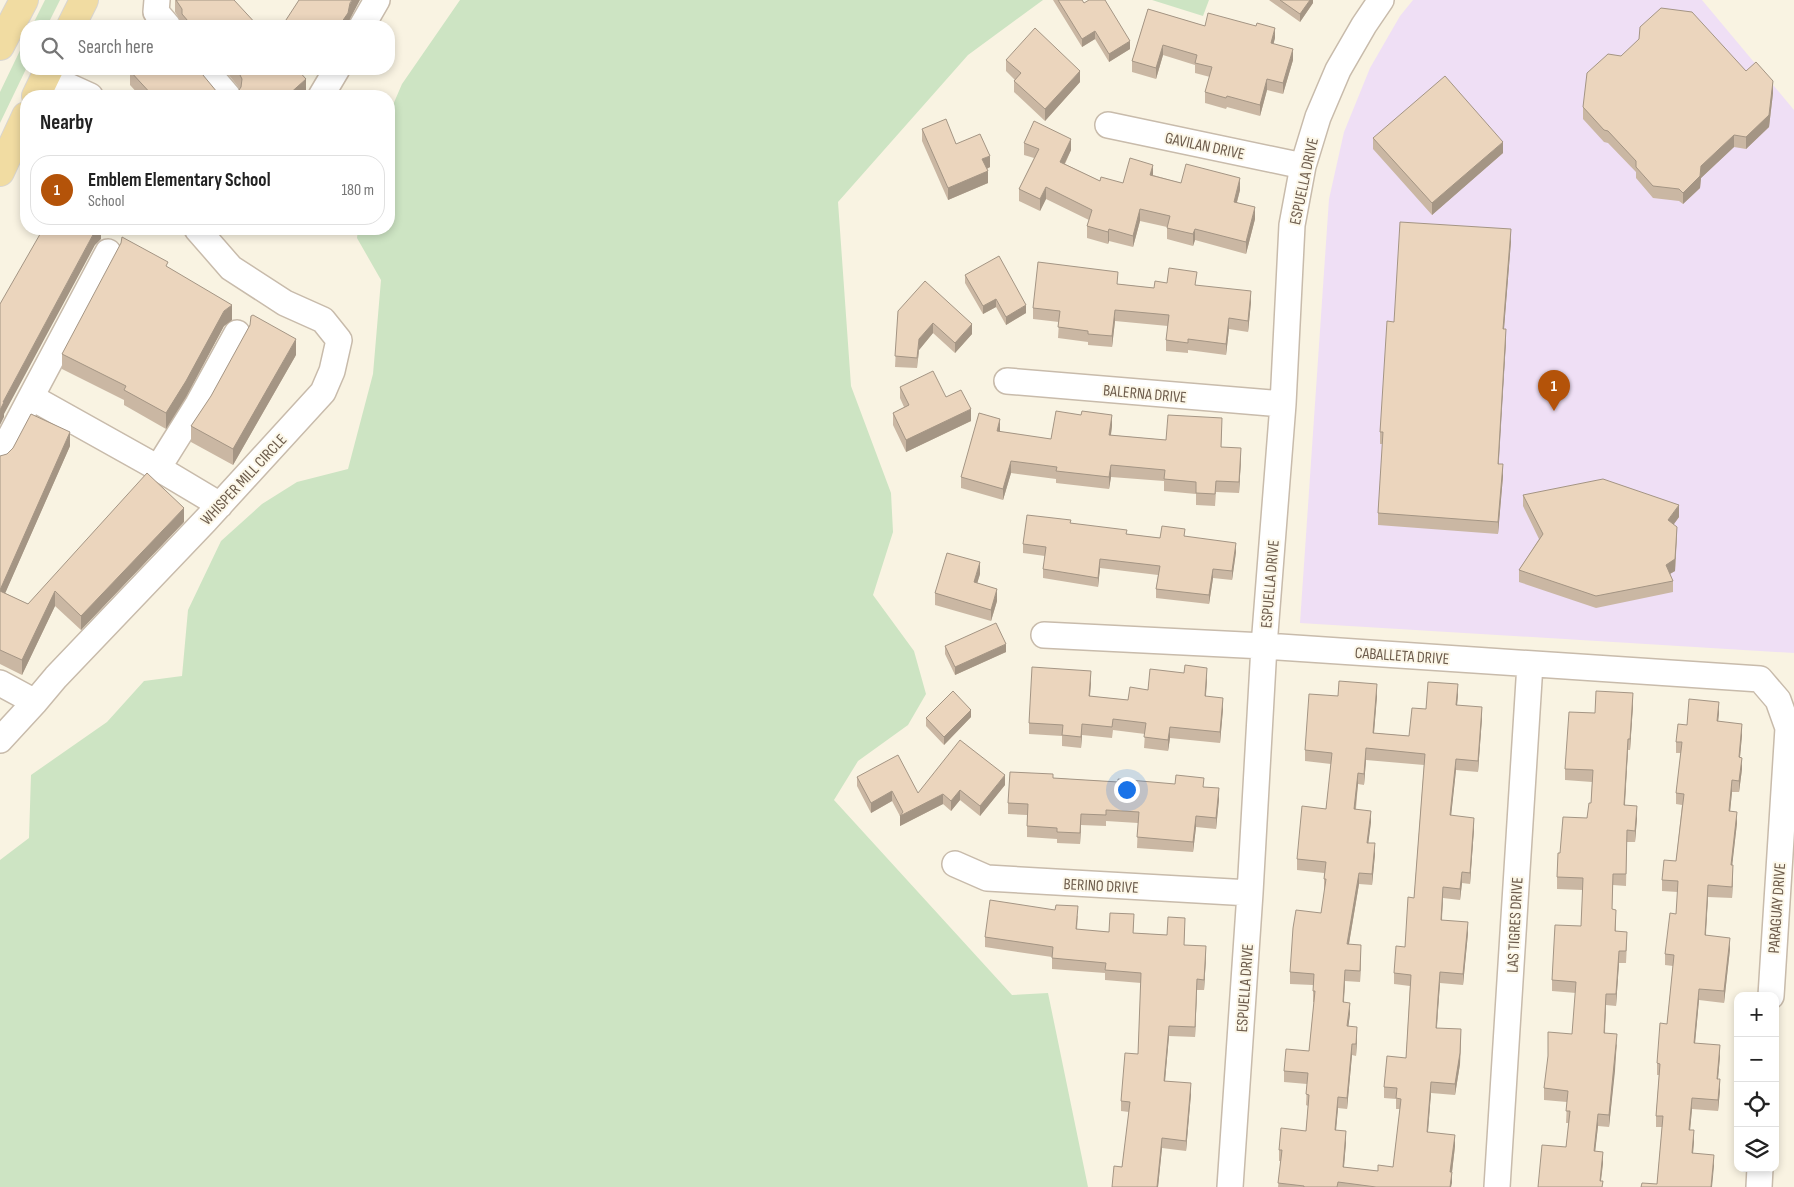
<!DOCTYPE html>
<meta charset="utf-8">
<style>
body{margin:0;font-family:"Sofia Sans Condensed",sans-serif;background:#f2f2f2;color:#222}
.controls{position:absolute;right:15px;bottom:15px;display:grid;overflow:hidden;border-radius:10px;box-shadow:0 2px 8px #0003}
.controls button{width:45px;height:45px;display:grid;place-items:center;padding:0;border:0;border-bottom:1px solid #e0e0e0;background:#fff;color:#222;font:25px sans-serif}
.you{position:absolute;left:1126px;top:789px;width:18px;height:18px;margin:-12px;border:4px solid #fff;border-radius:50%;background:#1a73e8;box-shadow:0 0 0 8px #1a73e833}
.badge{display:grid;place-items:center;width:32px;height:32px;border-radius:50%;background:#b45309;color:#fff;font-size:16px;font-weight:700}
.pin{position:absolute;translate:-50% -41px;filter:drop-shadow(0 1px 2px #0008)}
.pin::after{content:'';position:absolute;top:26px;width:18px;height:15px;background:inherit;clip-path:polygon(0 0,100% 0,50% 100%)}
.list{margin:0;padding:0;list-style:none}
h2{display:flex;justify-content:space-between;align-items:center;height:65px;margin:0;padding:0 20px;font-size:21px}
h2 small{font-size:16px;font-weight:400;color:#767676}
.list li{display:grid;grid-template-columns:32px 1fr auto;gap:15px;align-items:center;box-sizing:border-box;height:70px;margin:0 10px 10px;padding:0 10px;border:1px solid #e0e0e0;border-radius:20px}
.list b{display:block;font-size:19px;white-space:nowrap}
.list p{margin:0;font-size:16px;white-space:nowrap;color:#767676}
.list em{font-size:16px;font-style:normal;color:#767676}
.icon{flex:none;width:28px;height:28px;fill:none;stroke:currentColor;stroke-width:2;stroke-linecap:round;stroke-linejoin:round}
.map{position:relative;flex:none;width:1794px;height:1187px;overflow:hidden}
.search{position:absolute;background:#fff;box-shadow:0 2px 8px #0003;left:20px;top:20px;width:375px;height:55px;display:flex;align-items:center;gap:12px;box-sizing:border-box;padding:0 18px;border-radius:20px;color:#767676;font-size:19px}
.panel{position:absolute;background:#fff;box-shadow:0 2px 8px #0003;left:20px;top:90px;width:375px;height:145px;border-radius:20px}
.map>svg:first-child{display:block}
.education{fill:#efdff5}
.green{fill:#cde4c3}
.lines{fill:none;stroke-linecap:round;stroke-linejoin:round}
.street-casing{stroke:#c8bbab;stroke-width:28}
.primary-casing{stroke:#d9d5d0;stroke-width:30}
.street{stroke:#fff;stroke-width:25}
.primary{stroke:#f1dca2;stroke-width:28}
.wall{fill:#cab7a3;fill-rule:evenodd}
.shaded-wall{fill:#a49584}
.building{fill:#ebd5bd;stroke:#a49584;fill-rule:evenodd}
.labels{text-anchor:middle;stroke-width:4;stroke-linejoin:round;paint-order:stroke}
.street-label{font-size:16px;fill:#6d5c4c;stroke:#fcf7e8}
</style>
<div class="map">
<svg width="1794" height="1187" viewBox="0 0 1794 1187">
<rect width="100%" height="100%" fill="#f9f3e2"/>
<path class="education" d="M1413,0H1702L1794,110V653L1300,623L1329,199L1344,132L1370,68L1400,16Z"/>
<path class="green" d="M45,0H60L47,26H32Z
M460,0H1043L968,55L838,202L851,386L891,493L893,532L873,595L914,651L926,694L908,725L858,761L834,800L1012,995L1048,993L1088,1187H0V860L29,838L31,775L107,722L144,681L182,676L188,610L221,541L262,504L297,482L348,469L373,374L381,280L357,238L358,229H389V114L402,84Z
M1152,0H1209L1203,16Z
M26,38V69L0,123V92Z"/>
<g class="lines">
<g class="street-casing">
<path id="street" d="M157,0L156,12L168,26
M362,26L377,0
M205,69L228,96
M46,76L90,96
M321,96L337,69
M1108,125L1303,166
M1007,381L1283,404
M31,397L108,252
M0,456L31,397L158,468L220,505
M158,468L198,404L237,333
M1044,635L1264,646L1760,679L1778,700L1788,728L1771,996
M0,683L35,702
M0,740L35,702L56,677L205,521L323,392L332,371L339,340L323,320L285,303L231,268L197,229
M955,864L987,878L1250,893
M1230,1187L1250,893L1264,646L1283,404L1292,225L1303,166L1318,117L1338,70L1364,25L1381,0
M1497,1187L1530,664
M1759,1187L1760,1168"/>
</g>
<g class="primary-casing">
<path id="primary" d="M71,26L84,0
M0,46L24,0
M36,96L49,69
M0,172L26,116"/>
</g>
<use href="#street" class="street"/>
<use href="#primary" class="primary"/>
</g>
<path class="wall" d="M175,0H234L182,26V23L175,12Z
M1053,0H1082L1084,3L1130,49L1109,62L1095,39L1082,47Z
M1269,0H1313V3L1300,22Z
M1148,9L1205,26L1275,38L1273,44L1293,60L1283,94L1267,90L1260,116L1227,107L1226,109L1205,103V92L1210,77L1195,73V65L1163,55L1156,79L1132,72V61Z
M1006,60L1080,82L1045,121L1014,92V81L1015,80L1006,71Z
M224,69H297L306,92L302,96H140L130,85V71L217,92L224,96H231L237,93L240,89Z
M1746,71L1773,93L1769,127L1746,149L1734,147L1701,178L1700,188L1683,204L1679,201L1653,198L1636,178V172L1608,143L1604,142L1583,119V107Z
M922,129L956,144L990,167L987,169L988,183L948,200L922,141Z
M1373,138L1503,153L1432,215L1373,149Z
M1024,143L1071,150L1065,164L1100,181L1123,183L1153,175L1181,183L1240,190L1237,202L1255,219L1246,254L1195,240L1193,246L1167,239V227L1140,221L1133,247L1109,241L1108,244L1087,238V226L1089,220L1046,199L1040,211L1019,201V189L1034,158L1024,155Z
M1511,241L1504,329L1506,341L1498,464L1503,476L1498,534L1378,525V513L1383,444H1380V432L1394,322Z
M168,267L232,320L224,326L186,397L166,429L124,405V400L62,369V354Z
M965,275L1026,313L1006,325L996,307L983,314L965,283Z
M1167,283L1196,285L1251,302L1248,332L1229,329L1226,355L1188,350V353L1166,351V340L1168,326L1115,321L1112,347L1088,345V342L1058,338L1059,322L1033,319V308L1118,284L1154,288Z
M898,311L972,334L955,353L933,333L919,350L917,368L895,367Z
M296,355L233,465L191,442V426Z
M900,387L946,397L971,421L906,452L893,425V413L904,407L900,398Z
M1112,426L1111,435L1166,440L1222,430L1221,447L1241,459L1239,493L1216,492L1215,506L1196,505V494L1164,491V481L1111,477L1109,489L1056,483V479L1011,473L1003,500L961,488V477L1000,432L1051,439Z
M70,446L5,593L28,604L184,522L81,630L55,606L22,675L0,664V456Z
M1523,495L1679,517L1674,524L1677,538L1675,571L1670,574L1673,581V592L1596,608L1519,582V570L1539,539L1523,506Z
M1071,523L1127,534L1160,538L1185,536L1236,552L1232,580L1213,578L1209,604L1156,598V589L1158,575L1100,568L1098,587L1043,578V569L1045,556L1023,553V544Z
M980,574L977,583L997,601L991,621L935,605V593Z
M945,646L1006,652L955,675L945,654Z
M1207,679L1206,696L1223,709L1220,743L1170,738L1168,751L1144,748L1145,734L1113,730L1112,738L1082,735L1081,748L1062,746V736L1029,734V723L1091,682L1090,696L1128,700L1148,690Z
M1458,695L1457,705L1482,718L1478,772L1456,770L1451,815L1474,829L1470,884L1462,883L1460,900L1443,898L1442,920L1468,933L1463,985L1440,983L1438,1010L1437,1028L1461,1040L1460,1064L1455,1095L1431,1093L1428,1132L1455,1146L1452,1172L1451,1187H1278L1281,1161H1279V1150L1306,1131L1308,1106L1306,1105L1307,1084L1284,1082V1071L1309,1051L1314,1002H1313V985L1290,984V972L1321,913L1325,890H1324V873L1297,870V859L1326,809L1331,764L1305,761V750L1338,696H1377L1374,733L1409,736L1426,709ZM1366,760L1424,765L1414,898L1405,947L1394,973V984L1410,986L1406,1058L1384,1087V1098L1396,1099V1109H1400L1393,1167L1378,1171L1344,1167L1346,1142L1336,1130L1338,1108L1347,1109L1352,1055L1356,1056L1357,1039L1348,1027L1350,1014L1344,1002L1345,981L1360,982L1361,956L1349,944L1359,884L1372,885L1375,854L1368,843L1371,822L1356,809L1358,784L1364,785Z
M1633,705L1630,750H1628L1625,805L1637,818L1635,842H1627L1626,886L1613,885L1612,910L1616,921V931L1627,943L1626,963H1619L1616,1006L1606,1005L1605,1033L1617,1045L1609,1127L1598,1126L1595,1151L1603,1163L1601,1181L1603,1187L1566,1147L1569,1123H1566L1567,1102L1544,1100V1088L1572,1034L1576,993L1552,991V980L1581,926L1583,890L1557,889V877L1560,853L1587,818L1591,803L1592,782L1565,780V769L1595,713Z
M1719,713L1718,721L1742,735L1740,757L1742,769L1739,792H1732L1730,811L1737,823L1732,865L1733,876L1732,898L1708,897L1706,935L1730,949L1724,1003L1699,1000L1695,1043L1720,1056L1718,1079L1720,1090L1718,1111L1692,1109L1690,1130L1694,1141L1693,1153L1714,1166L1657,1184L1662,1127H1656V1116L1659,1075H1657V1063L1667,1024L1673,966L1665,965V954L1676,914L1678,892L1662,891V880L1676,861L1682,805L1676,804V793L1681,753H1676V742L1687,725Z
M971,717L944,745L926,726V718Z
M857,777L918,793L1005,785L980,816L960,800L951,811L943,804L900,826V816L892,801L871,813L857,786Z
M1053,778L1118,782L1204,787L1219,799L1216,829L1196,827L1193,852L1137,848L1138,823L1106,821V826L1081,825L1080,844L1057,843V839L1027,837V815L1008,814V803Z
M1055,910L1078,916L1077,930L1109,932L1134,925L1133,933L1167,935L1185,928L1184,945L1206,957L1204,990H1197L1195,1037L1169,1036L1165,1081L1191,1094L1186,1151L1162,1148L1158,1187H1112L1122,1167L1129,1112L1121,1111V1101L1138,1054L1141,983L1105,980V973L1052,969V957L985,947V937Z"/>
<path class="shaded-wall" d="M352,0H360L350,19L348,26H339Z
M1310,0H1313V3L1300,22V14Z
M1275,28V38L1271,54V43Z
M1095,31V39L1082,47V39Z
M1130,41V49L1109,62V54Z
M1163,45V55L1156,79V68Z
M1293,49V60L1283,94V83Z
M1080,71V82L1045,121V109Z
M306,79V92L302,96H287Z
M1267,79V90L1260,116V105Z
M1773,81V93L1769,127L1746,149V137Z
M1734,135V147L1701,178L1700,188L1683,204V193L1701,166Z
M1071,139V150L1060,173V162Z
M1503,142V153L1432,215V203Z
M990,156V167L982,171V159Z
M1153,165V176L1150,175Z
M988,171V183L948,200V188Z
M1240,178V190L1234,213V202Z
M1046,187V199L1040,211V199Z
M1255,207V219L1246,254V242Z
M1140,209V221L1133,247V236Z
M97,229H101V239L95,245L4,414V417L0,425V410L3,402L95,231Z
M1109,229V241L1108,244V232Z
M1195,229V240L1193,246V234Z
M1511,229V241L1503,341V329Z
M1251,291V302L1248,332V321Z
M996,299V307L983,314V306Z
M232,305V320L224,326L186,397L166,429V413L224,311Z
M1026,305V313L1006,325V317Z
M1115,310V321L1112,347V336Z
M1229,318V329L1226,355V344Z
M933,323V333L919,350L917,368L919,339Z
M972,324V334L955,353V343Z
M1506,329V341L1498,476V464Z
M296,339V355L233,465V449Z
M971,409V421L906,452V440Z
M1112,415V426L1109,447V435Z
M1000,419V431L997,443V431Z
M70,432V446L0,605V590Z
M1241,448V459L1239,493V482Z
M1011,461V473L1003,500V489Z
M1503,464V476L1498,534V522Z
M1111,465V477L1109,489V477Z
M1679,505V517L1668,532V520Z
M184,508V522L81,630V616Z
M1677,527L1675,571L1666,576V565Z
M1236,543V552L1232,580V571Z
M1100,559V568L1098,587V578Z
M980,562V574L974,594V582Z
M1213,569V578L1209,604V595Z
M997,589V601L991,621V610Z
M55,591V606L22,675V660Z
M1006,644V652L955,675V667Z
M1207,668V679L1205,707V696Z
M1091,671V682L1089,707V696Z
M1377,684V696L1373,744V733Z
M1458,684V695L1456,716V705Z
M1633,693V705L1630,750V739Z
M1223,698V709L1220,743V732Z
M1719,702V713L1717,732V721Z
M1482,707V718L1478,772V761Z
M971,710V717L944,745V737Z
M1082,724V735L1081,748V737Z
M1742,724V735L1739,768V757Z
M1170,727V738L1168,751V740Z
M1628,739V750L1624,817V805Z
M1366,748V760L1364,785V774Z
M1742,758V769L1739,792V781Z
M1456,759V770L1450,826V815Z
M1358,773V784L1354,820V809Z
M1005,775V785L980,816V806Z
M1732,780V792L1729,822V811Z
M1219,788V799L1216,829V818Z
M960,790V800L951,811V801Z
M892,791V801L871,813V803Z
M943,794V804L900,826V816Z
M1637,806V818L1635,842V831Z
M1371,811V822L1367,854V843Z
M1737,812V823L1731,876V865Z
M1081,814V825L1080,844V833Z
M1196,816V827L1193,852V842Z
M1474,818V829L1470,884V873Z
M1375,843V854L1372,885V874Z
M1733,865V876L1732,898V887Z
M1462,872V883L1460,900V889Z
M1359,873V884L1347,955V944Z
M1708,885V897L1705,946V935Z
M1443,887V898L1441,931V920Z
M1468,922V933L1463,985V974Z
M1730,938V949L1724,1003V991Z
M1361,945V956L1360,982V971Z
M1206,946V957L1204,990V980Z
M1619,951V963L1616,1006V994Z
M1345,970V981L1343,1013V1002Z
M1440,972V983L1436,1039L1438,998Z
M1197,979V990L1195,1037V1027Z
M1699,989V1000L1694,1054V1043Z
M1606,994V1005L1604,1044V1033Z
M1350,1003V1014L1347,1037V1026Z
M1169,1026V1036L1164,1092V1081Z
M1357,1027V1039L1356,1056V1044Z
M1461,1029L1460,1064L1455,1095V1084Z
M1617,1034L1615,1071L1609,1127V1115Z
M1352,1044V1055L1347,1109V1098Z
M1720,1045V1056L1717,1090V1079Z
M1720,1079V1090L1718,1111V1100Z
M1431,1082V1093L1427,1143V1132Z
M1191,1083V1094L1186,1151V1141Z
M1338,1097V1108L1335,1141V1130Z
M1692,1098V1109L1689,1141V1130Z
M1598,1114V1126L1594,1162V1151Z
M1694,1130V1141L1692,1164V1153Z
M1346,1131V1142L1343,1178V1167Z
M1455,1135V1146L1452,1172V1183L1451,1187H1450V1172Z
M1162,1138V1148L1158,1187H1157Z
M1603,1152V1163L1600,1187V1181Z
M1714,1155V1166L1712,1187H1711Z"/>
<path class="building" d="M176,0H234L258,26H182L188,21L182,14V9Z
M299,0H352L350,3L348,13L339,26H289L284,23Z
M1058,0H1082L1084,3L1089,0H1105L1130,41L1109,54L1095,31L1082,39Z
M1280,0H1310L1300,14Z
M1661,8L1692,12L1746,71L1756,62L1773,81L1769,115L1746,137L1734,135L1701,166L1700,176L1683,193L1679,189L1653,186L1636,167V161L1608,131L1604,130L1583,107L1587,73L1608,54L1621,56L1639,39L1640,27Z
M1148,9L1205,26L1208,13L1256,26L1257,23L1275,28L1271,43L1293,49L1283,83L1267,79L1260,105L1227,96L1226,98L1205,92L1212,67L1195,63L1197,55L1163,45L1156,68L1132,61Z
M1035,28L1080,71L1045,109L1014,81L1021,73L1006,60Z
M133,69H198L217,92L224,96H231L237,93L241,87L242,79L239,73L235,69H297L306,79L287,96H153L130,71Z
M1445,76L1503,142L1432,203L1373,138Z
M946,119L956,144L980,134L990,156L982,159L988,171L948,188L922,129Z
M1034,121L1071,139L1060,162L1100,181L1101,177L1123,183L1130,158L1153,165L1150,175L1181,183L1186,164L1240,178L1234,202L1255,207L1246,242L1195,229L1193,234L1167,228L1170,216L1140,209L1133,236L1109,229L1108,232L1087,226L1092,210L1046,187L1040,199L1019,189L1039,149L1024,143Z
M1400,222L1511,229L1503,329H1506L1498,464H1503L1498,522L1378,513L1383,432H1380L1387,321L1394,322Z
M43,229H97L95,231L3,402H4L0,410V304Z
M122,237L168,262L166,266L232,305L224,311L186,381L166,413L124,390L126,386L62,354L121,243Z
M999,256L1026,305L1006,317L996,299L983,306L965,275Z
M1038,262L1118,272L1117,284L1154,288L1155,281L1167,283L1169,268L1197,272L1195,285L1251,291L1248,321L1229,318L1226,344L1188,339V343L1166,340L1169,315L1115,310L1112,336L1088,334V331L1058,327L1060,311L1033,308Z
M925,281L972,324L955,343L933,323L919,339L917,358L895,356L898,311Z
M253,315L296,339L233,449L191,426L211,396L250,325L251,316Z
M933,371L946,397L961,390L971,409L906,440L893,413L909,405L900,387Z
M1056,411L1081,415L1082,411L1112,415L1109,435L1166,440L1168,415L1222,418L1221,447L1241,448L1239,482L1216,481L1215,494L1196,493V482L1164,479L1165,470L1111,465L1109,477L1056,471L1057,467L1011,461L1003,489L961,477L979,413L1000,419L997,431L1051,439Z
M31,414L70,432L0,590V456L7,454L13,448Z
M147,473L184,508L81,616L55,591L22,660L0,650V591L28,604Z
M1603,479L1679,505L1668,520L1677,527L1675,559L1666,565L1673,581L1596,596L1519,570L1543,534L1523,495Z
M1027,515L1071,520L1070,523L1127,530L1126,534L1160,538L1162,526L1185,529L1184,536L1236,543L1232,571L1213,569L1209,595L1156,589L1160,566L1100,559L1098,578L1043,569L1046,547L1023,544Z
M947,553L980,562L974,582L997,589L991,610L935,593Z
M996,623L1006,644L955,667L945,646Z
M1185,665L1207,668L1205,696L1223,698L1220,732L1170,727L1168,740L1144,737L1146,723L1113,719L1112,727L1082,724L1081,737L1062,735L1063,725L1029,723L1032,667L1091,671L1089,696L1128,700L1130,687L1148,690L1150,669L1184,673Z
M1339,681L1377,684L1373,733L1409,736L1412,708L1426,709L1428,682L1458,684L1456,705L1482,707L1478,761L1456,759L1450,815L1474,818L1470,873L1462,872L1460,889L1443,887L1441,920L1468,922L1463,974L1440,972L1438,998L1436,1028L1461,1029L1460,1053L1455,1084L1431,1082L1427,1132L1455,1135L1450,1172H1452L1450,1187H1376L1338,1182L1337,1187H1304V1186L1278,1183L1282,1150H1279L1281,1128L1306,1131L1309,1095L1306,1094L1308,1073L1284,1071L1286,1049L1309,1051L1315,991H1313L1314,974L1290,972L1293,928L1296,910L1321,913L1326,879H1324L1326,862L1297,859L1302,806L1326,809L1332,753L1305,750L1309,694L1338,696ZM1366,748L1425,754L1414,898L1408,897L1405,947L1396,946L1394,973L1411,975L1406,1058L1387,1056L1384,1087L1397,1088L1396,1098L1401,1099L1393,1167L1378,1165V1171L1343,1167L1346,1131L1335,1130L1338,1097L1347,1098L1352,1044H1356L1357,1027L1347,1026L1350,1003L1343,1002L1345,970L1360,971L1361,945L1347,944L1359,873L1372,874L1375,843H1367L1371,811L1354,809L1358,773L1364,774Z
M953,691L971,710L944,737L926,718Z
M1596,691L1633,693L1630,739H1628L1624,805L1637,806L1635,831L1627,830L1626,874H1613L1612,909L1616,910L1615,931L1627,932L1626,951H1619L1616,994H1606L1604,1033L1617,1034L1609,1115L1598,1114L1594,1151L1603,1152L1600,1181H1603L1602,1187H1538L1542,1145L1566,1147L1570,1111H1566L1568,1091L1544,1088L1548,1056V1032L1572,1034L1576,982L1552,980L1555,925L1581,926L1583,878L1557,877L1558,853H1560L1563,817L1587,818L1589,803H1591L1593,770L1565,769L1569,712L1595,713Z
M1689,699L1719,702L1717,721L1742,724L1739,757L1742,758L1739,781L1732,780L1729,811L1737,812L1731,865H1733L1732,887L1708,885L1705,935L1730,938L1724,991L1699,989L1694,1043L1720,1045L1717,1079H1720L1718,1100L1692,1098L1689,1130H1694L1692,1153L1714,1155L1711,1187H1641L1642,1183L1657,1184L1663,1116H1656L1660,1064L1657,1063L1660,1023L1667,1024L1674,955L1665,954L1670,913L1676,914L1678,881L1662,880L1664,860L1676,861L1684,794L1676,793L1682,742H1676L1678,724L1687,725Z
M960,740L1005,775L980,806L960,790L951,801L943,794L900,816L903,812L892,791L871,803L857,777L898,755L918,793Z
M1010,772L1053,774V778L1118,782V779L1175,784L1176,775L1204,778L1203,787L1219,788L1216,818L1196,816L1193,842L1137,837L1139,812L1106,810V815L1081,814L1080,833L1057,832V828L1027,826L1028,804L1008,803Z
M990,900L1055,910L1056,905L1078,906L1076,929L1109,932L1110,913L1134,914L1133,933L1167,935L1168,917L1185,918L1184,945L1206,946L1204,980L1197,979L1195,1027L1169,1026L1164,1081L1191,1083L1186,1141L1162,1138L1157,1187H1112L1114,1166L1122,1167L1130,1102L1121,1101L1125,1053L1138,1054L1141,973L1105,970L1106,963L1052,958L1053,947L985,937Z"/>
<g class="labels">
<g class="street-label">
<text transform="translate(1205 145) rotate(12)" y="6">GAVILAN DRIVE</text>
<text transform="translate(1303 181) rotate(-78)" y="6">ESPUELLA DRIVE</text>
<text transform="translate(1145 393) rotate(5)" y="6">BALERNA DRIVE</text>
<text transform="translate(243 479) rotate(-47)" y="6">WHISPER MILL CIRCLE</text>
<text transform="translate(1269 584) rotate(-85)" y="6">ESPUELLA DRIVE</text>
<text transform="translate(1402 655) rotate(4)" y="6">CABALLETA DRIVE</text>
<text transform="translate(1101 885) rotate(3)" y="6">BERINO DRIVE</text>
<text transform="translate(1776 908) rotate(-86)" y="6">PARAGUAY DRIVE</text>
<text transform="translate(1514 925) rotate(-87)" y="6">LAS TIGRES DRIVE</text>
<text transform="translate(1244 988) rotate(-86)" y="6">ESPUELLA DRIVE</text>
</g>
</g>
</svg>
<div class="controls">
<button>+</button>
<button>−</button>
<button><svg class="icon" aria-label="locate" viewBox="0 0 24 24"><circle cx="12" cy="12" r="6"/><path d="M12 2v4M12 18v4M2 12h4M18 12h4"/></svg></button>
<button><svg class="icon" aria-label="layers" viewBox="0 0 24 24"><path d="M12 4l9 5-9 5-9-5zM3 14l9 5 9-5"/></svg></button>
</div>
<div class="you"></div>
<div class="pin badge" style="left:1554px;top:411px">1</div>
<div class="search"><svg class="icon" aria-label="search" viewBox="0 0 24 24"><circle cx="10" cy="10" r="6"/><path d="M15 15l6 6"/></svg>Search here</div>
<section class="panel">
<h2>Nearby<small></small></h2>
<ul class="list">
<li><span class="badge">1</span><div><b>Emblem Elementary School</b><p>School</p></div><em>180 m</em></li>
</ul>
</section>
</div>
